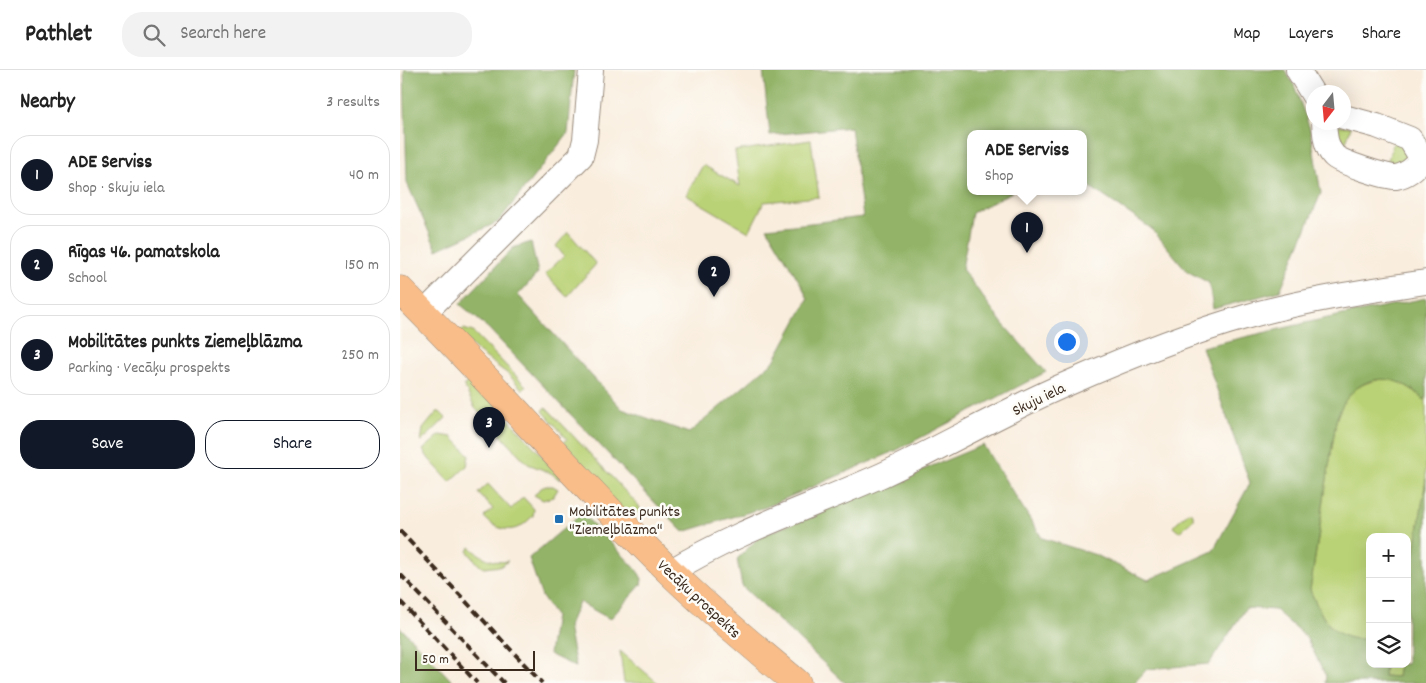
<!DOCTYPE html>
<meta charset="utf-8">
<style>
body{margin:0;font-family:Dekko,sans-serif;background:#f2f2f2;color:#222}
.controls{position:absolute;right:15px;bottom:15px;display:grid;overflow:hidden;border-radius:10px;box-shadow:0 5px 20px #0002}
.controls button{width:45px;height:45px;display:grid;place-items:center;padding:0;border:0;border-bottom:1px solid #e0e0e0;background:#fff;color:#222;font:25px sans-serif}
.compass{position:absolute;left:906px;top:15px;width:45px;height:45px;border-radius:50%;background:#fff;box-shadow:0 5px 20px #0002;rotate:196deg}
.scale{position:absolute;left:15px;bottom:12px;width:120px;box-sizing:border-box;padding-left:5px;border:2px solid #3b2a1e;border-top:0;font-size:14px;line-height:18px;white-space:nowrap;color:#3b2a1e;-webkit-text-stroke:4px #fdfcf7;paint-order:stroke}
.you{position:absolute;left:666px;top:271px;width:18px;height:18px;margin:-12px;border:4px solid #fff;border-radius:50%;background:#1a73e8;box-shadow:0 0 0 8px #1a73e833}
.badge{display:grid;place-items:center;width:32px;height:32px;border-radius:50%;background:#111827;color:#fff;font-size:16px;font-weight:700}
.pin{position:absolute;translate:-50% -41px;filter:drop-shadow(0 1px 2px #0008)}
.pin::after{content:'';position:absolute;top:26px;width:18px;height:15px;background:inherit;clip-path:polygon(0 0,100% 0,50% 100%)}
.popup{position:absolute;left:567px;top:60px;width:120px;height:65px;box-sizing:border-box;display:grid;place-content:center;border-radius:10px;background:#fff;filter:drop-shadow(0 1px 4px #0005);font-size:16px;white-space:nowrap;color:#767676}
.popup b{font-size:19px;color:#222}
.popup::after{content:'';position:absolute;left:50%;top:100%;margin-left:-10px;border:10px solid transparent;border-top-color:#fff}
.list{margin:0;padding:0;list-style:none}
h2{display:flex;justify-content:space-between;align-items:center;height:65px;margin:0;padding:0 20px;font-size:21px}
h2 small{font-size:16px;font-weight:400;color:#767676}
.list li{display:grid;grid-template-columns:32px 1fr auto;gap:15px;align-items:center;box-sizing:border-box;height:80px;margin:0 10px 10px;padding:0 10px;border:1px solid #e0e0e0;border-radius:20px}
.list b{display:block;font-size:19px;white-space:nowrap}
.list p{margin:0;font-size:16px;white-space:nowrap;color:#767676}
.list em{font-size:16px;font-style:normal;color:#767676}
.actions{display:flex;gap:10px;padding:15px 20px}
.actions a{flex:1;padding:11px 0;border:1px solid #111827;border-radius:20px;text-align:center;font-size:18px;color:#111827}
.actions .main{background:#111827;color:#fff}
.icon{flex:none;width:28px;height:28px;fill:none;stroke:currentColor;stroke-width:2;stroke-linecap:round;stroke-linejoin:round}
.map{position:relative;flex:none;width:1026px;height:613px;overflow:hidden}
header{display:flex;align-items:center;gap:30px;box-sizing:border-box;height:70px;padding:0 25px;background:#fff;border-bottom:1px solid #e0e0e0}
header strong{font-size:24px}
nav{display:flex;gap:28px;margin-inline-start:auto;font-size:18px}
.search{width:350px;height:45px;background:#f2f2f2;display:flex;align-items:center;gap:12px;box-sizing:border-box;padding:0 18px;border-radius:20px;color:#767676;font-size:19px}
main{display:flex}
aside{flex:1;background:#fff}
.map>svg:first-child{display:block}
.green{fill:#bad276;stroke:#7a7e4a}
.forest{fill:#93b467;stroke:#676f42}
.lines{fill:none;stroke-linecap:round;stroke-linejoin:round}
.minor-casing{stroke:#9a8c7e;stroke-width:26}
.major-casing{stroke:#9a8c7e;stroke-width:29}
.minor{stroke:#fff;stroke-width:24}
.major{stroke:#f8bd89;stroke-width:28}
.rail{stroke:#3b2a1e;stroke-width:4;stroke-dasharray:8 4;stroke-linecap:butt}
.poi-dot{fill:#1f6fb2;stroke:#fdfcf7;stroke-width:2}
.labels{text-anchor:middle;stroke-width:5;stroke-linejoin:round;paint-order:stroke}
.street-label{font-size:16px;fill:#3b2a1e;stroke:#fdfcf7}
.poi-label{font-size:16px;fill:#3b2a1e;stroke:#fdfcf7;text-anchor:start}
</style>
<header>
<strong>Pathlet</strong>
<div class="search"><svg class="icon" aria-label="search" viewBox="0 0 24 24"><circle cx="10" cy="10" r="6"/><path d="M15 15l6 6"/></svg>Search here</div>
<nav><a>Map</a><a>Layers</a><a>Share</a></nav>
</header>
<main>
<aside>
<h2>Nearby<small>3 results</small></h2>
<ul class="list">
<li><span class="badge">1</span><div><b>ADE Serviss</b><p>Shop · Skuju iela</p></div><em>40 m</em></li>
<li><span class="badge">2</span><div><b>Rīgas 46. pamatskola</b><p>School</p></div><em>150 m</em></li>
<li><span class="badge">3</span><div><b>Mobilitātes punkts Ziemeļblāzma</b><p>Parking · Vecāķu prospekts</p></div><em>250 m</em></li>
</ul>
<div class="actions"><a class="main">Save</a><a>Share</a></div>
</aside>
<div class="map">
<svg width="1026" height="613" viewBox="0 0 1026 613">
<rect width="100%" height="100%" fill="#fdfcf7"/>
<filter id="ink" filterUnits="userSpaceOnUse"><feTurbulence type="fractalNoise" baseFrequency=".02" numOctaves="2"/><feDisplacementMap in="SourceGraphic" scale="10" xChannelSelector="R" yChannelSelector="G"/><feConvolveMatrix kernelMatrix="1 2 1 2 8 2 1 2 1" color-interpolation-filters="sRGB"/></filter>
<filter id="wash" filterUnits="userSpaceOnUse"><feTurbulence type="fractalNoise" baseFrequency=".0096" numOctaves="4" result="noise"/><feDisplacementMap in="SourceGraphic" scale="20" xChannelSelector="R" yChannelSelector="G"/><feGaussianBlur stdDeviation="1.12" result="paint"/><feColorMatrix in="noise" values="0 0 0 0 0 0 0 0 0 0 0 0 0 0 0 0 0 1.4 0 .05"/><feComposite in="paint" operator="in"/></filter>
<g filter="url(#wash)">
<rect width="100%" height="100%" fill="#f9eddd"/>
<path class="green" d="M932,55L951,57L942,84Z
M411,70L419,127L364,132L349,162L286,125L303,95L340,116L335,81Z
M994,71L1002,74L1008,89L1004,93L985,99Z
M168,162L196,194L167,227L145,204L164,186L156,176Z
M64,259L73,262L126,316L123,320L108,304L81,284L60,264V261Z
M71,308L158,403L160,410L151,403L128,394L75,338L64,316Z
M983,309C1000,310 1012,318 1023,329L1026,327V409L1007,533V467H970V569C933,572 923,550 910,520L936,351C943,325 956,313 983,309Z
M146,337L239,436L240,440L229,451L164,372L167,369L143,341Z
M37,342H40L46,348L21,372L23,359Z
M40,365L52,367L69,385L67,396L50,412L29,389L23,380Z
M88,414L111,439L123,427L134,439L133,446C129,449 125,454 121,456C108,464 93,457 84,447L93,439L78,423Z
M146,416H153L158,419L153,427L143,430L134,425L141,418Z
M789,442L793,444V450L779,462L773,457L776,453Z
M70,477C82,487 92,494 108,491L101,496L84,498L80,496L68,482Z
M220,581L258,613H224Z
M985,594H999L997,607L984,606Z"/>
<path class="forest" d="M4,0H174L168,63L98,152L37,180L7,113Z
M363,0H885L894,15L910,59L921,123L880,221L813,239L809,213L787,201L752,159L683,112V64H571V122H612L572,143L562,199L603,254L646,302L495,381L366,437L283,462L88,258L60,234L113,178L131,172L138,203L118,225L222,339L289,363L374,291L408,229L402,216L367,158L463,147L451,57L370,65Z
M1026,228V327L1024,330C991,295 949,306 936,351L910,520C923,550 933,572 970,569V594H985L984,606L997,607L999,594H1007V533L1026,409V613H925L926,606L906,567L875,540L846,538L809,594L747,599L734,613H445L342,516L337,489L359,467L583,375L642,468L696,485L748,510L813,481L850,413L802,277L923,249Z
M182,443L237,500L242,509L241,515L210,549L179,532L168,557L176,597L149,584L155,546L142,527L129,488Z
M0,557L53,612L54,613H0Z"/>
</g>
<g filter="url(#ink)">
<g class="lines">
<g class="minor-casing">
<path id="minor" d="M898,0L914,26
M924,52C925,64 925,76 934,86C939,92 988,108 996,107C1007,105 1016,97 1022,89L1010,69L977,56L944,47
M24,243L181,86L185,70L191,0
M270,502C336,461 411,437 482,405C545,376 605,340 669,313C726,288 785,264 845,247C905,230 965,221 1026,212"/>
</g>
<g class="major-casing">
<path id="major" d="M0,220C92,311 176,410 269,501C310,541 354,577 397,613"/>
</g>
<use href="#minor" class="minor"/>
<use href="#major" class="major"/>
<path class="rail" d="M0,461L142,613
M0,504L104,613
M0,531L77,613"/>
</g>
</g>
<rect class="poi-dot" x="154" y="444" width="10" height="10" rx="2.5"/>
<g class="labels">
<g class="street-label">
<text transform="translate(638 328) rotate(-26)" y="6">Skuju iela</text>
<text transform="translate(300 528) rotate(43)" y="6">Vecāķu prospekts</text>
</g>
<g class="poi-label">
<text x="169" y="446">Mobilitātes punkts<tspan x="169" dy="18">"Ziemeļblāzma"</tspan></text>
</g>
</g>
</svg>
<div class="controls">
<button>+</button>
<button>−</button>
<button><svg class="icon" aria-label="layers" viewBox="0 0 24 24"><path d="M12 4l9 5-9 5-9-5zM3 14l9 5 9-5"/></svg></button>
</div>
<svg class="compass" viewBox="-18 -18 36 36"><path d="M0-13l5 13h-10z" fill="#e53935"/><path d="M0 13l5-13h-10z" fill="#767676"/></svg>
<div class="scale">50 m</div>
<div class="you"></div>
<div class="pin badge" style="left:627px;top:183px">1</div>
<div class="popup"><b>ADE Serviss</b>Shop</div>
<div class="pin badge" style="left:314px;top:227px">2</div>
<div class="pin badge" style="left:89px;top:378px">3</div>
</div>
</main>
